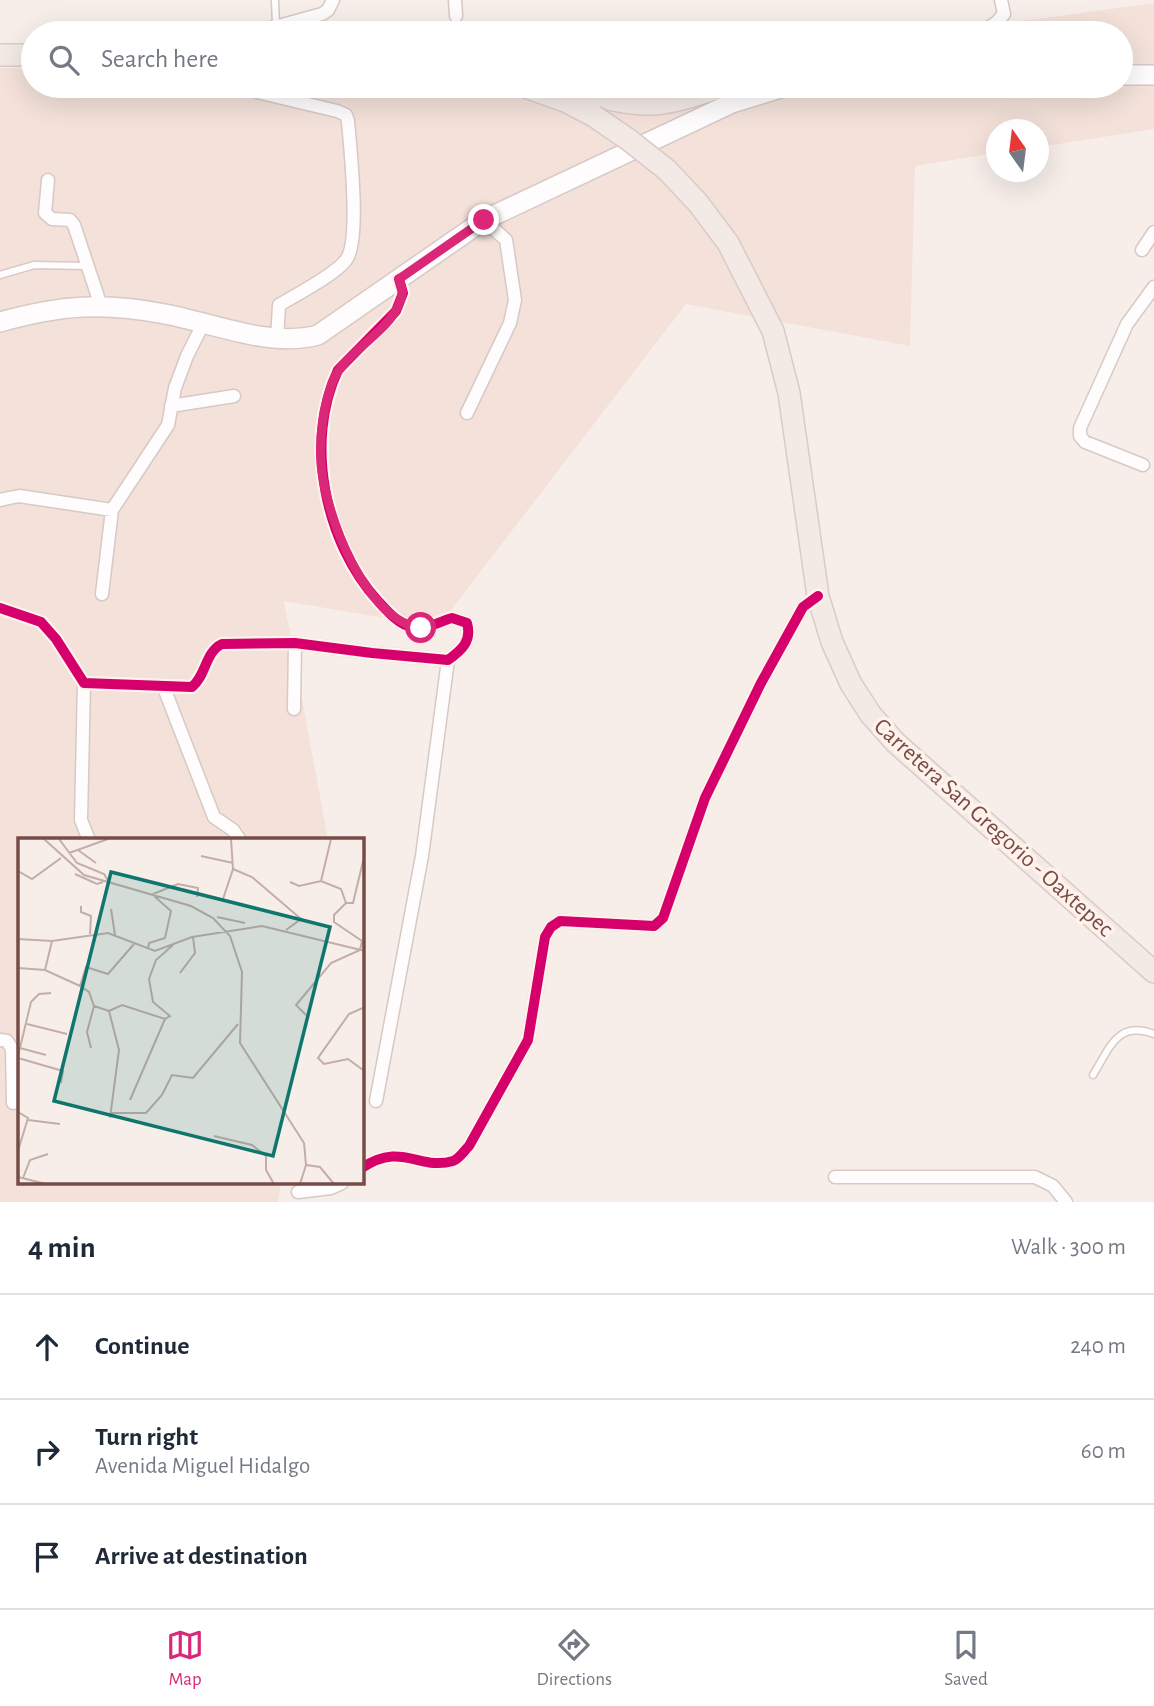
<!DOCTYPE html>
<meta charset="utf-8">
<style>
body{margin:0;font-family:"Alegreya Sans",sans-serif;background:#f6f6f7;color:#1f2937}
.compass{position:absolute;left:986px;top:119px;width:63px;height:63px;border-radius:50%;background:#fff;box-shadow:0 7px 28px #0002;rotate:346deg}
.stop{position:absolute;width:21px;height:21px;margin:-16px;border:5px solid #db2777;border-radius:50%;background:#fff}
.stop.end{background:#db2777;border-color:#fff;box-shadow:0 2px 7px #0008}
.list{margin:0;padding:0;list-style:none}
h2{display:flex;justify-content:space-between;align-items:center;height:91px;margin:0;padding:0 28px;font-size:30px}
h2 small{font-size:23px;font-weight:400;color:#747a83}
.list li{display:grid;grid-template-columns:46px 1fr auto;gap:21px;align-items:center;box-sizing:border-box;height:105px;padding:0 28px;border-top:2px solid #e0e1e3}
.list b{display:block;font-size:26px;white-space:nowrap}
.list p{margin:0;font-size:23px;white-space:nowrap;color:#747a83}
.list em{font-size:23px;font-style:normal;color:#747a83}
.icon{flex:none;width:38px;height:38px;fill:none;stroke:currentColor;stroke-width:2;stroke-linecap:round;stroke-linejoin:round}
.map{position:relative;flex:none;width:1154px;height:1202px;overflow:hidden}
.search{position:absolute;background:#fff;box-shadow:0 7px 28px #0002;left:21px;right:21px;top:21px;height:77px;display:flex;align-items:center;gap:18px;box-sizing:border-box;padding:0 24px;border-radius:38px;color:#747a83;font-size:26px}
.sheet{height:406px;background:#fff}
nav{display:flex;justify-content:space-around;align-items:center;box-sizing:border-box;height:98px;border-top:2px solid #e0e1e3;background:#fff;font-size:19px;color:#747a83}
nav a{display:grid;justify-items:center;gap:4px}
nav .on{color:#db2777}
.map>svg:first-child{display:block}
.residential{fill:#f3e1da}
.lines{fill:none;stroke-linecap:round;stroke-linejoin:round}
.service-casing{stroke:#d6c9c6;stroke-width:9}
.minor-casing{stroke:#d6c9c6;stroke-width:15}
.secondary-casing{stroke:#d7c9c6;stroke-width:22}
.primary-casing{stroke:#d9cbc9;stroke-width:24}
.service{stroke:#fefcfc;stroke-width:6}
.minor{stroke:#fefcfc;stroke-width:12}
.secondary{stroke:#fefcfc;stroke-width:19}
.primary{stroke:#f3eae5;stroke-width:21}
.primary-bridge-casing{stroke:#d9cbc9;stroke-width:24;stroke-linecap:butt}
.primary-bridge{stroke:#f3eae5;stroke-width:21}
.cycleway-casing{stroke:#fff2eb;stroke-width:15}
.cycleway{stroke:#d6006c;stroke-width:10}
.route{stroke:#db2777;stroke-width:9}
.labels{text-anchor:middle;stroke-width:7;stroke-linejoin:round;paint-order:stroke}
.street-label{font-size:24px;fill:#774c48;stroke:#fff2eb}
.inset-road{fill:none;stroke:#c4ada9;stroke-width:2}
.view{fill:#0f766e;fill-opacity:0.15;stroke:#0f766e;stroke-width:3.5}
.inset-edge{fill:none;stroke:#774c48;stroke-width:3.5}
</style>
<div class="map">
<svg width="1154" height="1202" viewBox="0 0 1154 1202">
<rect width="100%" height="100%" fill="#f7eeea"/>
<path class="residential" d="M1154,3V129L1039,147L1038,130H996V153L915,166L910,346L686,304L438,627L284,601L328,840H19V1183H281L278,1202H0V68L33,69V86H461L652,100L710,86H1121V33H937Z"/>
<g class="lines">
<g class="service-casing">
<path id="service" d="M275,0L276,26
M0,275L34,265L87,266
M1093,1075C1110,1048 1117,1020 1154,1034"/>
</g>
<g class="minor-casing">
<path id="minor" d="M455,0L456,16
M253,33L322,14L328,10L333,0
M981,33L997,22L1004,14L1001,0
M249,86L257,92L337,111L346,115L348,121C350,147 361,241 346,260C336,274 296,295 279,305L277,340
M48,180L45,213L52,219L70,220L74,225L101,306
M1142,250L1154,232
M171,406L234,396
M467,413L510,323L515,300L506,240L484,220
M1143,465L1085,442L1080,436V428L1127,324L1154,287
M0,500L19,496L112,510L168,425L175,388L187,356L204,322
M102,594L112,510
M0,608L41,622L56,639L84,683L192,687C206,676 205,652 222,644L295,643L372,653L448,660C462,650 472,641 467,623L452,618C437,622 428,630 412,627C399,625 387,611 378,601C325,543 304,442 338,370L396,311L403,293L399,279
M84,683L81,820L89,840
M164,688L214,817L233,830L240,840
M294,709L295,643
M0,1040L7,1041L12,1049L13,1103
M376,1101L422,856L448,660
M362,1168C401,1141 420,1171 453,1161C459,1159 464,1151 469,1146L528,1040L545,937L551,927L560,921L654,926L663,918L705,798L761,683L803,607L818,596
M835,1177H1035L1053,1186L1066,1202
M298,1192L331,1188L342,1183"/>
</g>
<g class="secondary-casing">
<path id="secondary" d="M1121,75H1154
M0,322C61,305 102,302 165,314C213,323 270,348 318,335L484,220L732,103L787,86"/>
</g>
<g class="primary-casing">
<path id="primary" d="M0,55H33
M523,86L565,101L594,116
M570,86C594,96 622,104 649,104C674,104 700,93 724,86
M667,170L698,203L728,243L773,331L789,393L818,596L832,642L851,684L871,715L896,743L1154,972"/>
</g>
<use href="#service" class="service"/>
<use href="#minor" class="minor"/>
<use href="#secondary" class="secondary"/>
<use href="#primary" class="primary"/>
<g class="primary-bridge-casing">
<path id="primary-bridge" d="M594,116L629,140L667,170"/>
</g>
<use href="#primary-bridge" class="primary-bridge"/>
<g class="cycleway-casing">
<path id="cycleway" d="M0,608L41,622L56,639L84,683L192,687C206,676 205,652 222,644L295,643L372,653L448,660C462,650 472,641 467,623L452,618C437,622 428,630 412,627C399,625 387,611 378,601C325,543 304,442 338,370L396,311L403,293L399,279
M362,1168C401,1141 420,1171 453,1161C459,1159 464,1151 469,1146L528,1040L545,937L551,927L560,921L654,926L663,918L705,798L761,683L803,607L818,596"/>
</g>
<use href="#cycleway" class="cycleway"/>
</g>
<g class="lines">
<path class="route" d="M421,628C365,621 325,513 321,464C319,437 323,406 333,381C346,349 397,329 402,294C403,289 400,283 399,279L484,220"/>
</g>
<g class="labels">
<g class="street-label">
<text transform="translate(994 827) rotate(42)" y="8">Carretera San Gregorio - Oaxtepec</text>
</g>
</g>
<g transform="translate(18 838)">
<rect width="346" height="346" fill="#f7eeea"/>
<path class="inset-road" d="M26,1L66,37L173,68L195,80L212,98L224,134L222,205L286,305L288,327L282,346M41,1L59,25L86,36L91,44M60,12L78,25M51,15L90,1M183,18L215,25M215,31L234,39L283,81L268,92M0,33L14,41L43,20M57,36L79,46L85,44M303,43L313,1M272,44L281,48L303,43L323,51L328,65H335L347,15M135,56L160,46L180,50L179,59M205,61L215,31L213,1M328,65L316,77V84L344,103M63,68V74L73,78L72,96M93,71L97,97M199,79L227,85M0,101L34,103L90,95L137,113L174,99L244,88L347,113M130,111L131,105L147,100L153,73L136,58M0,130L27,132L62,148L71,154L76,168L91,173M27,132L34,103M162,135L177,115L175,99M62,148L68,129L90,136L116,106M91,173L104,167L147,181L152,178L135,164L131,141L138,122L155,107M91,173L101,212L92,280M288,177L278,167L313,125L342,112L344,103M9,186L49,196M2,210L28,217M73,210L69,194L76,168M0,218L13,164L21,156L33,155M0,220L45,233L43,245M345,232L330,221L306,226L300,220L331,176L347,169M112,262L147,181M0,274L10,280L0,313M93,275H128L144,257L154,237L175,240L220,186M10,282L42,286M196,298L234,307L248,318V332L256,346M288,327L302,329L316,346M0,339L28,346M5,340L12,322L30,316"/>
<path class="view" d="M93,34L312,89L255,318L36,263Z"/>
<rect width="346" height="346" class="inset-edge"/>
</g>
</svg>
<svg class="compass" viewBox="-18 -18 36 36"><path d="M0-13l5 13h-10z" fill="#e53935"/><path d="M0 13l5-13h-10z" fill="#747a83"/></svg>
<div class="stop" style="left:421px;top:628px"></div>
<div class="stop end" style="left:484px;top:220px"></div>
<div class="search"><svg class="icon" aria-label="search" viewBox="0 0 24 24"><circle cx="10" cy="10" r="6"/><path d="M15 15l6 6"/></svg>Search here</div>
</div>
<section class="sheet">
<h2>4 min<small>Walk · 300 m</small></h2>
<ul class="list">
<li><svg class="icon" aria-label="ahead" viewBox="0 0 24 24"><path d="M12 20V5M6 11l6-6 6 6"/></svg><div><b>Continue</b></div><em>240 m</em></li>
<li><svg class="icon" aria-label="right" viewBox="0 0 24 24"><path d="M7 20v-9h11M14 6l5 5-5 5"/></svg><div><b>Turn right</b><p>Avenida Miguel Hidalgo</p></div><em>60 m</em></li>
<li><svg class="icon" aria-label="arrive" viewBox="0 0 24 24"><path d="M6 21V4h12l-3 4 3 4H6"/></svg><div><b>Arrive at destination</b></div></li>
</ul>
</section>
<nav>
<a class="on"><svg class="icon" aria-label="map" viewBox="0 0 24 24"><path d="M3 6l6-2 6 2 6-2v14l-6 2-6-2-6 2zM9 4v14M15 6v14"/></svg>Map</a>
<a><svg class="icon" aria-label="directions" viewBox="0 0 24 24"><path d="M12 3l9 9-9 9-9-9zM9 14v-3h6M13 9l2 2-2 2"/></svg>Directions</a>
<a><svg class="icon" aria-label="saved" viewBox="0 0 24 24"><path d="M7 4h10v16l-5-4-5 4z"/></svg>Saved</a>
</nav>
